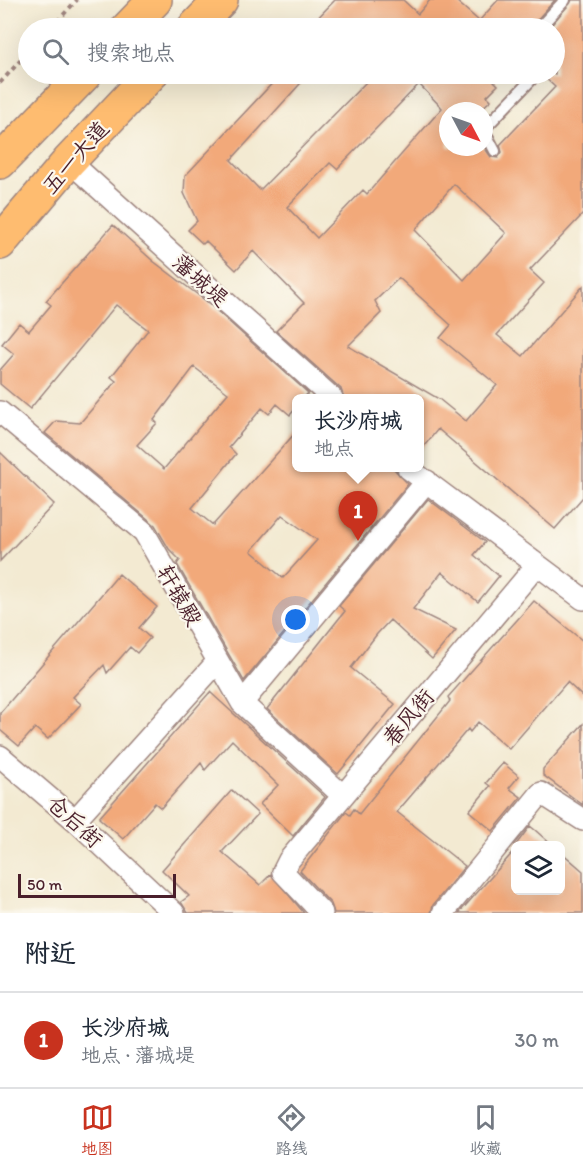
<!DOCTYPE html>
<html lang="zh">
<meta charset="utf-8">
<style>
body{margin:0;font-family:Itim,"LXGW WenKai TC",sans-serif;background:#f6f6f7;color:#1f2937}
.controls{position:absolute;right:18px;bottom:18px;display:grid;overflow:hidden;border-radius:9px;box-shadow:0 6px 24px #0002}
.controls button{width:54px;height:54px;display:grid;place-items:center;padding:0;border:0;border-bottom:2px solid #e0e1e3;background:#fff;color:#1f2937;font:30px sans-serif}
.compass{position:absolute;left:439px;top:102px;width:54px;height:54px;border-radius:50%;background:#fff;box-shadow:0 6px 24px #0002;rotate:131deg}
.scale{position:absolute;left:18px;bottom:15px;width:158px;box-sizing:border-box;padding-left:6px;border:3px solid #4a1f2b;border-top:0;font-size:16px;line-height:21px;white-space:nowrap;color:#4a1f2b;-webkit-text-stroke:4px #fbf7ec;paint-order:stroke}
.you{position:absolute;left:296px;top:620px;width:21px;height:21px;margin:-15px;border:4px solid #fff;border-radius:50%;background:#1a73e8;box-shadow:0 0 0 9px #1a73e833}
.badge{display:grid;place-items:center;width:39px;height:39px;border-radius:50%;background:#c8321e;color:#fff;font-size:20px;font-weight:700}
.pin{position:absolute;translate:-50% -50px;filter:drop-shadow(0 2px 3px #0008)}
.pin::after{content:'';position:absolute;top:32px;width:21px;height:18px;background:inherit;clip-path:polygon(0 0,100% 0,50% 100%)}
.popup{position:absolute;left:292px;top:394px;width:132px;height:78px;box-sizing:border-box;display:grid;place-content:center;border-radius:9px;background:#fff;filter:drop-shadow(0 2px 4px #0005);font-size:20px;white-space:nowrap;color:#747a83}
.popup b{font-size:22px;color:#1f2937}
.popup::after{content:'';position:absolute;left:50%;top:100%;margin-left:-12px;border:12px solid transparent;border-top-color:#fff}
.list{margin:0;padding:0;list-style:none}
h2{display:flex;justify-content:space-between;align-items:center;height:78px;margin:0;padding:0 24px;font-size:26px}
h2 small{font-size:20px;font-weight:400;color:#747a83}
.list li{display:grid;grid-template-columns:39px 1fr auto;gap:18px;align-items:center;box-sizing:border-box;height:96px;padding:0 24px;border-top:2px solid #e0e1e3}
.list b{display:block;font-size:22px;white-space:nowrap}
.list p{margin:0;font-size:20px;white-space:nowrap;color:#747a83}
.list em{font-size:20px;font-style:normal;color:#747a83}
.icon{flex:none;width:33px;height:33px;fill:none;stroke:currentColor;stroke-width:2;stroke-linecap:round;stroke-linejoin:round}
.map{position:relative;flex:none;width:583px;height:913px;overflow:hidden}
.search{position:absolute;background:#fff;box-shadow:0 6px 24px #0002;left:18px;right:18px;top:18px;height:66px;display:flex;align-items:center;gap:15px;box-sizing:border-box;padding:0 21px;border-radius:33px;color:#747a83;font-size:22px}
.sheet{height:174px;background:#fff}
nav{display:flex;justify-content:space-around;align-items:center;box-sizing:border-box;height:84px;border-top:2px solid #e0e1e3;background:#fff;font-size:16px;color:#747a83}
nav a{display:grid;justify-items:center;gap:3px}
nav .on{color:#c8321e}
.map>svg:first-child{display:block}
.building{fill:#f2a97a;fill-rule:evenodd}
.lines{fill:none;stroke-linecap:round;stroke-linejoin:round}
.lane-casing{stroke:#9e847e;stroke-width:14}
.street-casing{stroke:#9e847e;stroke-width:24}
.primary-casing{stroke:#9e847e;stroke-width:36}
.path{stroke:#9e847e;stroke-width:4;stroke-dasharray:4.5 4.5;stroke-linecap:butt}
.lane{stroke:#fff;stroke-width:10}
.street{stroke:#fff;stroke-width:21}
.primary{stroke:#febc70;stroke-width:33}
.labels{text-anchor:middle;stroke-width:4.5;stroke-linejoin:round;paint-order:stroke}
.street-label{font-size:22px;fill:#4a1f2b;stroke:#fbf7ec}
</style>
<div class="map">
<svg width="583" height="913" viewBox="0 0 583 913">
<rect width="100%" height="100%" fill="#fbf7ec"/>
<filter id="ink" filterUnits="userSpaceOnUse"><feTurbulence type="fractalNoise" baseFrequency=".0167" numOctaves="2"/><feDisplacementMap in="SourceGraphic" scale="12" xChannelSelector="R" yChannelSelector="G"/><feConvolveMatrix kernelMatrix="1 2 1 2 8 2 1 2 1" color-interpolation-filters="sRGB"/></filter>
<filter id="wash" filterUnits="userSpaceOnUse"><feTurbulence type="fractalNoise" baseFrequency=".008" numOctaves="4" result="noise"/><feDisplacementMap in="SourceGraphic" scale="24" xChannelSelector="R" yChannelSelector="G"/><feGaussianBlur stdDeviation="1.35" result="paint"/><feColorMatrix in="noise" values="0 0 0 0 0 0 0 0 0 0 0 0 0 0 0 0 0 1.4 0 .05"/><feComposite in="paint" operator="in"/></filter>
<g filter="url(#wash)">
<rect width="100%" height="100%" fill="#f3ead2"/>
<g id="blocks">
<path class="building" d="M335,0H403L418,14L430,0H455L479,21L498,0H555L534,23L532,28H308Z
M572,0H583V214L530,270L544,283L497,335L523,356L583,286V497L555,529L438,429L420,451V399H344L341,389L276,331L304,303L253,251L236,270L206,241L203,244L188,230L197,221L184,193L185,176L281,74H309L231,160L260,190L374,74H487L498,85L487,96L491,100L479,111H448V147H484L491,157L498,158L502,152L500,145L555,87L541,74H555V28H549ZM419,84L442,108L367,194L363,190L317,238L287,207L330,163L337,169ZM454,184L506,233L464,280L415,230ZM399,278L451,325L440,338L497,385L466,421L439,399L348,346L381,313L375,301Z
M113,225L153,261L206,301L308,393L303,399H297V407L290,415L277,404L269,414L262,408L229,447L236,454L192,508L213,525L297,431V468H393L408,484L244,681L177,564L180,560L169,549L155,525L45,433L56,421L80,423L116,381L111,377L148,330L116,305L30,409L0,384V370L14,354L2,344L19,323L29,331L51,305L46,301ZM194,367L228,393L164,469L137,445L157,423L154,420ZM282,515L317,540L283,578L251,551Z
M0,452L54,504L0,561Z
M428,499L485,542L474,555L499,576L478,602L442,572L413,609L456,630L432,659L390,620L377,634L351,668L395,704L338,774L267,709L345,611L339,606Z
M119,574L157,607L139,628L150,638L137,653L130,647L107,673L104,665L73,697L81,704L48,739L35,728L19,746L0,730V713Z
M534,601L583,641V697L567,682L509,749L478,722L470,732L468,729L397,812L465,866L433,905L431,913H334L331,904L300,871L346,812L350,815L354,809L359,814L450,701L448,697Z
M210,692L325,797L293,836L260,804L278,785L232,740L205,770L201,763L161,808L155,803L123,839L99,818Z
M583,724V805L543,775V769Z
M503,763L519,776L509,788L521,797L493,831L469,811L490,786L486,783Z
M232,790L258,814L222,852L260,885L271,874L304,913H188L181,902L189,896L162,870Z
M530,826L535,830L553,846H515Z
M516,849V891H561V852L583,871V913H459Z"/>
</g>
</g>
<g filter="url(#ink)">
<use href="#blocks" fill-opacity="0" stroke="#9e847e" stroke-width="1.5"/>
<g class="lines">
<g class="lane-casing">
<path id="lane" d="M539,28L565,0
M484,129L530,81L525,74
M484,130L495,151"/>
</g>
<g class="street-casing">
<path id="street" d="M69,161L332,398
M0,412L144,532L242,703L342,795
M408,468L583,599
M242,703L427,481
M0,756L75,820L174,913
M75,820L218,661
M322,913L283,872L289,860L537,565
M443,913L541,793L583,820"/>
</g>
<g class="primary-casing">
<path id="primary" d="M128,28L155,0
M194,28L221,0
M0,162L85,74
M0,243L69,161L151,74"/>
</g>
<path class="path" d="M51,28L77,0
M0,83L28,52"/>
<use href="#lane" class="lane"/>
<use href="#street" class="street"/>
<use href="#primary" class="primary"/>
</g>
</g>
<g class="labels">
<g class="street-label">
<text transform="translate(75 157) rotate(-49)" y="8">五一大道</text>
<text transform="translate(201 280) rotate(42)" y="8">藩城堤</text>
<text transform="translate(180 595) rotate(60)" y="8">轩辕殿</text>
<text transform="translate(408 717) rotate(-50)" y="8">春风街</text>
<text transform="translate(75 821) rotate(42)" y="8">仓后街</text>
</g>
</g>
</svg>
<div class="controls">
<button><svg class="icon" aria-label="layers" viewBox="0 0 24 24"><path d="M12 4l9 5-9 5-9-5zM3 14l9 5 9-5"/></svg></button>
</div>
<svg class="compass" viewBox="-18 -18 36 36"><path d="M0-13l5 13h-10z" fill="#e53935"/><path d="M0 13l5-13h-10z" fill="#747a83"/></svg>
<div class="scale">50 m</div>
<div class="you"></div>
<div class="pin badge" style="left:358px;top:541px">1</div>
<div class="popup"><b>长沙府城</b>地点</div>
<div class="search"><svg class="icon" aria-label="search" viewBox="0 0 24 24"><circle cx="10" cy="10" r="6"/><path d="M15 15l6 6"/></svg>搜索地点</div>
</div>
<section class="sheet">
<h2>附近<small></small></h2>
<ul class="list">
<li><span class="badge">1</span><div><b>长沙府城</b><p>地点 · 藩城堤</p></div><em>30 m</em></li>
</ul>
</section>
<nav>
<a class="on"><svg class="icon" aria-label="map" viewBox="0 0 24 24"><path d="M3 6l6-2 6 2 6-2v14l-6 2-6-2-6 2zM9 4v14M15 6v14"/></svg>地图</a>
<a><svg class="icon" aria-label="directions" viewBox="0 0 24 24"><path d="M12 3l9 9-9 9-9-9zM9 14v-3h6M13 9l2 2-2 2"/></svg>路线</a>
<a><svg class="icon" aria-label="saved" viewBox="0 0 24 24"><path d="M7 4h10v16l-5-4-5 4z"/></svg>收藏</a>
</nav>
